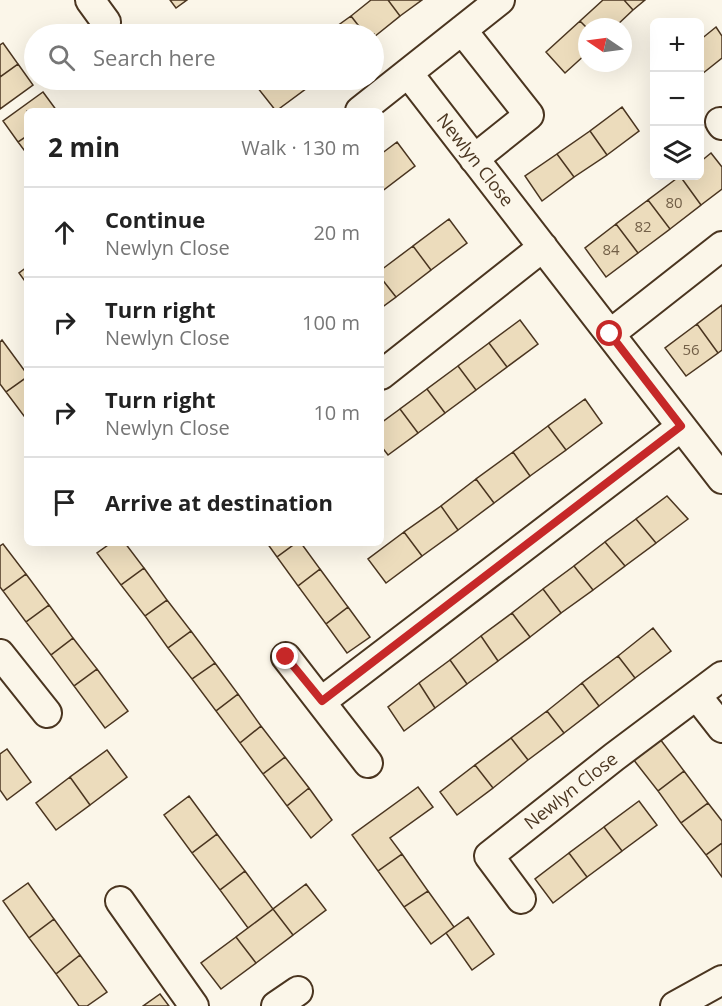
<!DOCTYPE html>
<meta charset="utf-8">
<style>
body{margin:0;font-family:"Open Sans",sans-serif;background:#f2f2f2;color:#222}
.controls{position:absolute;right:18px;top:18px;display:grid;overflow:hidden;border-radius:9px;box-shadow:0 6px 24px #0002}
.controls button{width:54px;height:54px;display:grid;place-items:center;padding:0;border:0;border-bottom:2px solid #e0e0e0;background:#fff;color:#222;font:30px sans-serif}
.compass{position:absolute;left:578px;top:18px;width:54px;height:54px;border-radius:50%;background:#fff;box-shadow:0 6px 24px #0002;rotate:283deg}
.stop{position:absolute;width:18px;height:18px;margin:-14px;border:4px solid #c62828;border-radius:50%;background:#fff}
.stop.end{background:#c62828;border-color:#fff;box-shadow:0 2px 6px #0008}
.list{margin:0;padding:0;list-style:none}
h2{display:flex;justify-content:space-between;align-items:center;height:78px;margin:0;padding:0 24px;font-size:26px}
h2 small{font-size:20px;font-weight:400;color:#767676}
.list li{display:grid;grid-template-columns:39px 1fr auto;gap:18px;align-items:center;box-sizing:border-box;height:90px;padding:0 24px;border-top:2px solid #e0e0e0}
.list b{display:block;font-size:22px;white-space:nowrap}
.list p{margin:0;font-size:20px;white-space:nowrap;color:#767676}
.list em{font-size:20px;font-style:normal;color:#767676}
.icon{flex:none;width:33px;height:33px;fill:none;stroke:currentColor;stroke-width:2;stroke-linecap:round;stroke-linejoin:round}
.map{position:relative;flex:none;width:722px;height:1006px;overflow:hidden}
.search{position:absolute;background:#fff;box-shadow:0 6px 24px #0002;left:24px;top:24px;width:360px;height:66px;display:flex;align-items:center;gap:15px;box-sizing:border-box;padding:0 21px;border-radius:33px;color:#767676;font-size:22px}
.panel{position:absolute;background:#fff;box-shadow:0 6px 24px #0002;left:24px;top:108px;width:360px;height:438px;border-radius:9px}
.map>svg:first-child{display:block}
.building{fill:#ecdcbc;stroke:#4a3520;stroke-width:1.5}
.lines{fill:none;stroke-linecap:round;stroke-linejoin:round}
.street-casing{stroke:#4a3520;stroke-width:32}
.street{stroke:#fbf6e9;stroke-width:28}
.route{stroke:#c62828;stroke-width:8}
.labels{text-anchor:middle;stroke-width:4.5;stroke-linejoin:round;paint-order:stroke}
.number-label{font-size:15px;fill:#725f47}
.street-label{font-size:18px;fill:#4a3520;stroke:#fbf6e9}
</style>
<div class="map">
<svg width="722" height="1006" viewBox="0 0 722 1006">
<rect width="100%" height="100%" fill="#fbf6e9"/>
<path class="building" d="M170,0H187L176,8Z
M371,0H388L400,16L374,37V34H365L351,16Z
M388,0H422L400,16Z
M603,0H624L633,10L615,27L587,28L580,21Z
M624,0H645L633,10Z
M351,16L365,34H326Z
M580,21L587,28V53L565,73L546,52Z
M716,27L722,36V58L702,74L700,71V40Z
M3,43L18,64L0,77V45Z
M18,64L33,85L0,109V77Z
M268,80H301L307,88L276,111L257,87Z
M301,80H318L307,88Z
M43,92L57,111H27V136L18,142L3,121Z
M622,107L639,131L607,155L590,131Z
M590,131L607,155L574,177L557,154Z
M27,136V154L18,142Z
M397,142L415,166L381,192V154Z
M711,153L722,167V189L701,205L680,176H700V162Z
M557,154L574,177L542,201L525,176Z
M680,176L701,205L670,229L648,200Z
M648,200L670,229L638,253L616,224Z
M449,219L467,243L431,270L413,246Z
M616,224L638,253L606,277L585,248Z
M413,246L431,270L396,297L381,278V270Z
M27,267V284L19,273Z
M381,278L396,297L381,308Z
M722,305V350L718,353L697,324Z
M520,320L538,344L507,367L489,343Z
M697,324L718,353L686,376L665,348Z
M2,340L27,374V377L6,392L0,384V342Z
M489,343L507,367L476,390L458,366Z
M458,366L476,390L445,413L427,389Z
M27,377V420L6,392Z
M427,389L445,413L418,433L400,409Z
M585,399L602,423L566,450L548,426Z
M400,409L418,433L388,455L381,446V423Z
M548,426L566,450L530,476L513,452Z
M513,452L530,476L494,503L476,479Z
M476,479L494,503L458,530L441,506Z
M667,496L688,519L656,543L636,519Z
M441,506L458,530L422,556L404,532Z
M636,519L656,543L625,566L605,542Z
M404,532L422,556L386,583L368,559Z
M605,542L625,566L593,590L574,566Z
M111,543H125L144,568L121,585L97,553Z
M267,543H296L277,557Z
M296,543H301L320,569L298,586L277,557Z
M3,544L26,574L3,591L0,587V546Z
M574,566L593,590L561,613L543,589Z
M144,568L167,600L145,616L121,585Z
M320,569L348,607L326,624L298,586Z
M26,574L49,605L26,622L3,591Z
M543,589L561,613L530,637L512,613Z
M167,600L191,631L168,648L145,616Z
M49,605L73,638L51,655L26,622Z
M348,607L370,637L347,653L326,624Z
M512,613L530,637L498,661L481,636Z
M653,628L671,651L635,678L618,656Z
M191,631L215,663L192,679L168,648Z
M481,636L498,661L467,684L450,660Z
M73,638L97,669L74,686L51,655Z
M618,656L635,678L599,706L582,683Z
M450,660L467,684L435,708L419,683Z
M215,663L238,694L216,711L192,679Z
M97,669L128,711L105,728L74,686Z
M419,683L435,708L404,731L388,707Z
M582,683L599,706L564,733L547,711Z
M238,694L261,726L240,743L216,711Z
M547,711L564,733L528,760L511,738Z
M261,726L285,757L263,774L240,743Z
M511,738L528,760L493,788L475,765Z
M660,739L684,771L658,791L633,759Z
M7,749L31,782L7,800L0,790V754Z
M107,750L127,777L90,805L70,777Z
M285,757L309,788L287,806L263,774Z
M475,765L493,788L457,815L440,792Z
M684,771L708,803L681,823L658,791Z
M70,777L90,805L56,830L36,803Z
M418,787L433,807L390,838L402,854L378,871L352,835Z
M309,788L332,820L311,838L287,806Z
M189,796L217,834L192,853L164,815Z
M639,801L657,825L622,851L604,827Z
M708,803L722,821V843L706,855L681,823Z
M604,827L622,851L587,877L569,853Z
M217,834L245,871L220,890L192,853Z
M722,843V877L706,855Z
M569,853L587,877L553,903L535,879Z
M402,854L428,891L404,907L378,871Z
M245,871L273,909L248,928L220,890Z
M28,883L54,919L29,938L3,901Z
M306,884L326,910L293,935L273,909Z
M428,891L454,927L431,944L404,907Z
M273,909L293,935L256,963L236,937Z
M468,917L494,954L472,970L446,933Z
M54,919L80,955L56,974L29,938Z
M236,937L256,963L221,989L201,963Z
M80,955L107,992L87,1006H79L56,974Z
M160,994L169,1006H143Z"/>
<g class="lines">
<g class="street-casing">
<path id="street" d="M90,0L106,22
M462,30L529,115L474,159
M408,73L722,479
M360,111L500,0
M720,122L722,125
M610,334L722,246
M381,375L543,247
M0,654L47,713
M286,657L368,763
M697,696L722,728
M322,701L681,427
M521,899L489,856L614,757L722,676
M120,901L194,1006
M276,1006L298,991
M675,1006L722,980"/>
</g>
<use href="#street" class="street"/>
</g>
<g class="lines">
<path class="route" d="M286,657L322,701L681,426L610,334"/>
</g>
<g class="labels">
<g class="number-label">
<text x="674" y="208">80</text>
<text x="643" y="232">82</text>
<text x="611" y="255">84</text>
<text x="691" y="355">56</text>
</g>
<g class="street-label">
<text transform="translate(475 160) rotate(52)" y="6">Newlyn Close</text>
<text transform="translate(571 791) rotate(-38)" y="6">Newlyn Close</text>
</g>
</g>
</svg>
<div class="controls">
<button>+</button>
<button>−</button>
<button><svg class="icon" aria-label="layers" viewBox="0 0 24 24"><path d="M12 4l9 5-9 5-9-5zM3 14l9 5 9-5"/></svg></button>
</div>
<svg class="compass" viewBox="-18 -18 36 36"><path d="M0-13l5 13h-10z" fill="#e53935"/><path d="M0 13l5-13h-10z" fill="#767676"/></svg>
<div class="stop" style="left:610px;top:334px"></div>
<div class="stop end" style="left:286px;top:657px"></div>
<div class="search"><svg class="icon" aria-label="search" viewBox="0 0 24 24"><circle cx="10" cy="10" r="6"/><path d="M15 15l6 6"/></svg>Search here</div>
<section class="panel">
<h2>2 min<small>Walk · 130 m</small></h2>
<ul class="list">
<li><svg class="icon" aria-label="ahead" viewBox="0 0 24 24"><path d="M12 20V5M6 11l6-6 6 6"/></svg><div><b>Continue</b><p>Newlyn Close</p></div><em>20 m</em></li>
<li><svg class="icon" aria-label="right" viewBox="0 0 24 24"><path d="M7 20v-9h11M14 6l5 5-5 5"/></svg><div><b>Turn right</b><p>Newlyn Close</p></div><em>100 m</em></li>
<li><svg class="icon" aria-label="right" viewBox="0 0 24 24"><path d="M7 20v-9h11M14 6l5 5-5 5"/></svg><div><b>Turn right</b><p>Newlyn Close</p></div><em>10 m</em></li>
<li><svg class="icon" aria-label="arrive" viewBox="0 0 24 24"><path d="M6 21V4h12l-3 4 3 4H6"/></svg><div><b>Arrive at destination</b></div></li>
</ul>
</section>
</div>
